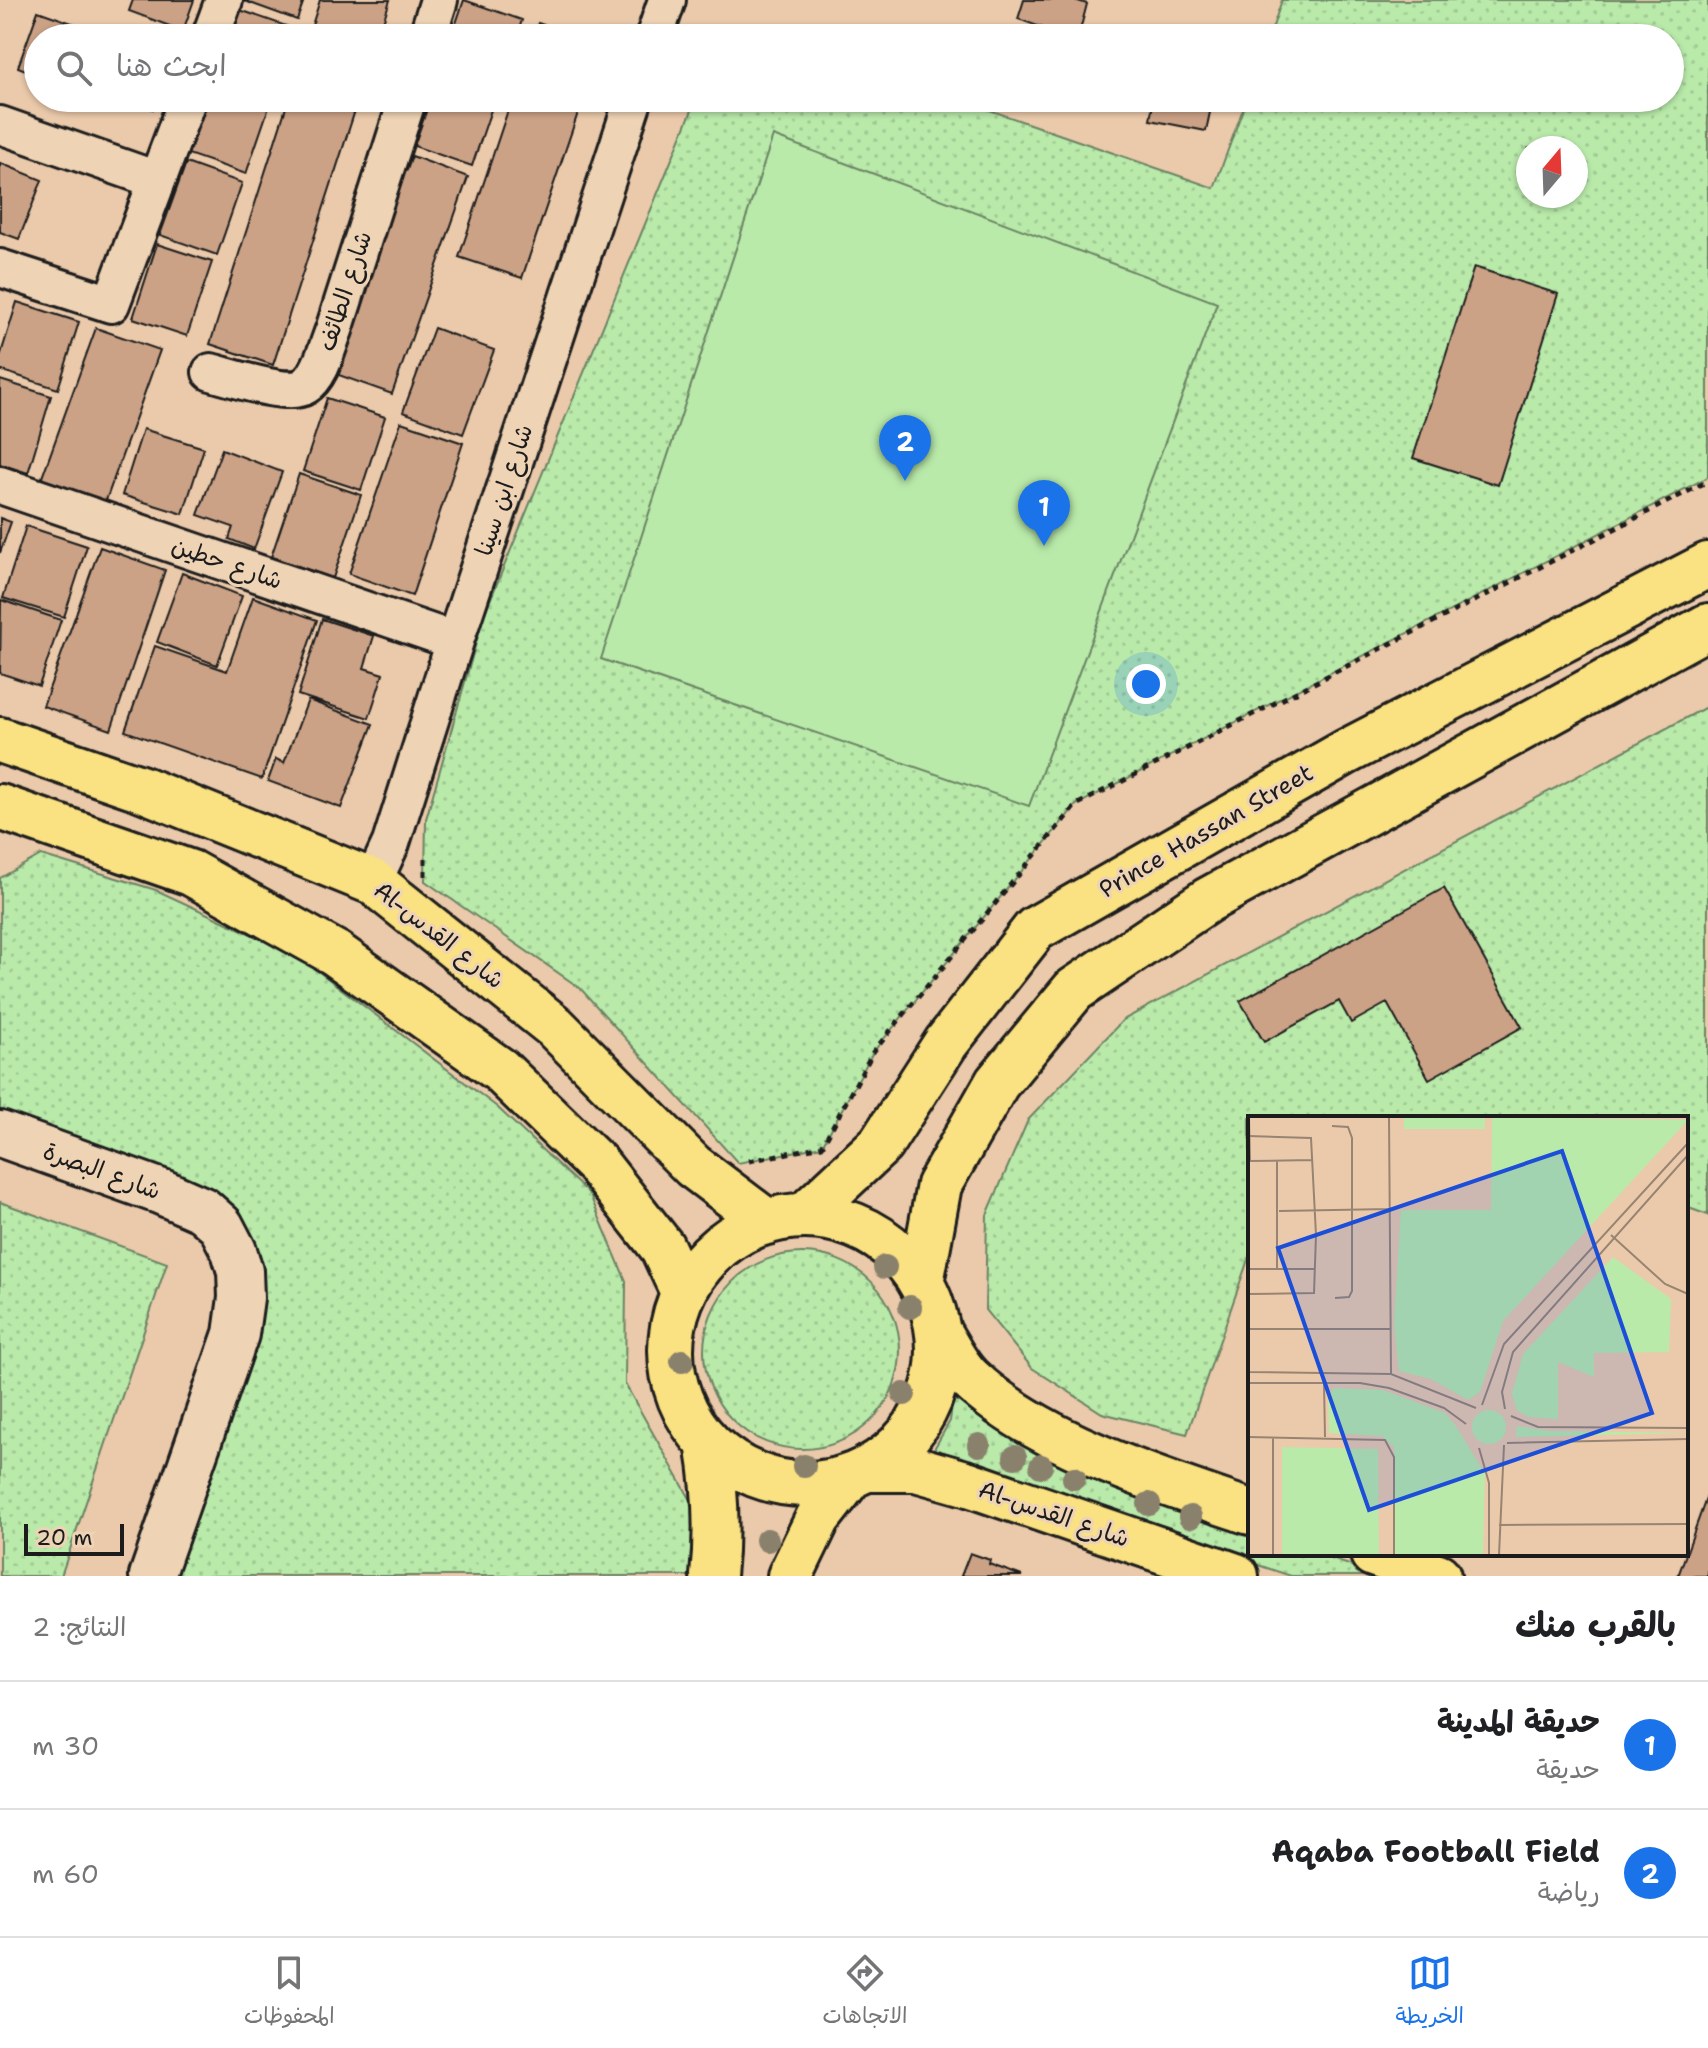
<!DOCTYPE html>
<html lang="ar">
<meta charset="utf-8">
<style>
body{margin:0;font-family:"Shantell Sans","Playpen Sans Arabic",sans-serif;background:#f6f6f6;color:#202124;direction:rtl}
.compass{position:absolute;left:1516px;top:136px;width:72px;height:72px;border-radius:50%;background:#fff;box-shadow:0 2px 6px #0004;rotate:19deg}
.scale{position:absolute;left:24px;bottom:20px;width:100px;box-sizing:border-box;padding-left:8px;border:4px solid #1c1c1c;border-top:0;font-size:22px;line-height:28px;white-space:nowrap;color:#1c1c1c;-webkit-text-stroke:6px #eed3b5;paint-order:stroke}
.you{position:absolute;left:1146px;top:684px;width:28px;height:28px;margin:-20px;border:6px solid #fff;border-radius:50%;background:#1a73e8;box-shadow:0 0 0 12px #1a73e833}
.badge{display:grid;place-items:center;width:52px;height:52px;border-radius:50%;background:#1a73e8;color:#fff;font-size:26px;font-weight:700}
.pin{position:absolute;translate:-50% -66px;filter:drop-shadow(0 2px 4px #0008)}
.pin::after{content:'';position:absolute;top:42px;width:28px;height:24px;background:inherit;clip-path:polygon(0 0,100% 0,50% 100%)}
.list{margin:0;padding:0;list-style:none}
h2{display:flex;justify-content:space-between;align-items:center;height:104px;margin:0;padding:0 32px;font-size:34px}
h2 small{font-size:26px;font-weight:400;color:#757577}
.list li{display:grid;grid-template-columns:52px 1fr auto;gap:24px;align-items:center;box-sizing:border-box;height:128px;padding:0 32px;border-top:2px solid #e0e0e0}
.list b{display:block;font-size:30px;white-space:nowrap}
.list p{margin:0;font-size:26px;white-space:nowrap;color:#757577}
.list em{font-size:26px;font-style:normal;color:#757577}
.icon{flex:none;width:44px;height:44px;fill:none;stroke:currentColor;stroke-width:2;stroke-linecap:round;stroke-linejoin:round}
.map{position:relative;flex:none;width:1708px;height:1576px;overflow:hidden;direction:ltr}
.search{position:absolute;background:#fff;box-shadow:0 2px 6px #0004;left:24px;right:24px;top:24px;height:88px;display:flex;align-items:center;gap:20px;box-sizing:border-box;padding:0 28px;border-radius:44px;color:#757577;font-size:30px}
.sheet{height:360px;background:#fff}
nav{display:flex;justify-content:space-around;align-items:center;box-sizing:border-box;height:112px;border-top:2px solid #e0e0e0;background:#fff;font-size:22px;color:#757577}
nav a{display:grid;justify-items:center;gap:4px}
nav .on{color:#1a73e8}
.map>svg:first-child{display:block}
.green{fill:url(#green-dots);stroke:#6a8363;stroke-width:2;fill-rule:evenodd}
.pitch{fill:#b9eaaa;stroke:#6a8363;stroke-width:2}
.building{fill:#cba286;stroke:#1c1c1c;stroke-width:2}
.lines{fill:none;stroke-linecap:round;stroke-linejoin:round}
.street-casing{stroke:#1c1c1c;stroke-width:42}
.secondary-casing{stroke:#1c1c1c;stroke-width:50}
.primary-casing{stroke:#1c1c1c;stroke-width:50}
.path{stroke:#1c1c1c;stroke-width:5;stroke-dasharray:6 6;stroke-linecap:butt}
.street{stroke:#eed3b5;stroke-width:36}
.secondary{stroke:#eed3b5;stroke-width:44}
.primary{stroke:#fae181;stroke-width:44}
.tree{fill:#8a816c}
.labels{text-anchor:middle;stroke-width:6;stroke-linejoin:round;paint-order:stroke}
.street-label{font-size:24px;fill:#1c1c1c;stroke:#eed3b5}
.inset-road{fill:none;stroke:#988472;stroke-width:2}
.view{fill:#1d4ed8;fill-opacity:0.15;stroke:#1d4ed8;stroke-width:4}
.inset-edge{fill:none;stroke:#1c1c1c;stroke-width:4}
</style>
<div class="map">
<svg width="1708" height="1576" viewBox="0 0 1708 1576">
<defs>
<pattern id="green-dots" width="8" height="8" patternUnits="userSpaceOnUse" patternTransform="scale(2)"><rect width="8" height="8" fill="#b9eaaa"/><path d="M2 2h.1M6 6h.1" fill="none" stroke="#9ec892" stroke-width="1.8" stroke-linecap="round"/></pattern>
</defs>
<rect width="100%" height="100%" fill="#ebcaab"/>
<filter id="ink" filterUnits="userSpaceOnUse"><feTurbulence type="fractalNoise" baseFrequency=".0125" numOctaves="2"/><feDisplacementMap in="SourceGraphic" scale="16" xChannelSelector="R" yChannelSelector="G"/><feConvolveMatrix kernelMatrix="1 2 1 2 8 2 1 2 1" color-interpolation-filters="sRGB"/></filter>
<g filter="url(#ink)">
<path class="green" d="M1282,0H1708V477L1076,805L873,1052L822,1146L738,1163L580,988L425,881L426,819L484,615L697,98H955L1214,188L1247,98H1670V38H1269ZM1528,148H1576V196H1528Z
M1708,706V1215L1686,1207V1118H1250V1254L1187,1434L1102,1413L1032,1368L985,1310L987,1215L1028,1120L1123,1020Z
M41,855L156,890L298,956L497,1107L590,1195L626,1281L625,1384L692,1502L694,1576H155L252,1283L211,1203L0,1126V878Z
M0,1202L167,1263L61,1576H0Z
M704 1351a98 98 0 1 1 196 0a98 98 0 1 1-196 0Z
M953,1398L1030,1448L1066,1464L1250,1531V1554H1317L1381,1576H1291L930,1456L950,1421Z"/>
<path class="pitch" d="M773,136L1217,303L1029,806L601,659Z"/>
<path class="building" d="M133,0H194L183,31L129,11Z
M242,0H304L297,20Z
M320,0H390L378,38H308Z
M464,0L522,20L516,38H451Z
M1024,0H1075L1087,4L1078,38H1071L1018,19Z
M237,9L295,29L292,38H227Z
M38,11L92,30L89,38H38V75L18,67Z
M538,23L581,38H533Z
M123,98H157L153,109Z
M207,98H272L246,174L188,154Z
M289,98H359L273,365L210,344Z
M431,98H495L472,166L414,146Z
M512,98H583L522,278L459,257Z
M1154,98H1213L1206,131L1150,120Z
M412,156L468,177L392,394L333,373L405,169L407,170Z
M0,163L42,180L19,239L0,232Z
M186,163L242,183L217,255L160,235Z
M157,244L212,262L187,336L133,318Z
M1474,267L1558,294L1498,485L1413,458Z
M17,302L79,322L58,389L0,370V357Z
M96,328L160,350L104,506L40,483Z
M434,328L494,350L463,434L403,412Z
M0,380L51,396L28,473L0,464Z
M327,398L385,417L361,490L303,471Z
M401,422L463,443L412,596L349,574Z
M143,429L204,448L183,514L122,495Z
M222,449L282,472L254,549L229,539L233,527L198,515Z
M299,474L361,495L333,578L271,557Z
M0,518L11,522L0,553Z
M26,526L87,546L64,617L3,598Z
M100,547L165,570L111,730L43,706Z
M182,573L242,596L217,665L157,642Z
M253,597L317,620L262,779L125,731L155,646L227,671Z
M1,600L61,620L39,686L0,673Z
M322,619L374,636L364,668L383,674L369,718L298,695Z
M308,700L373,724L341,808L268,781L276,759L284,763Z
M1444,888L1522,1027L1429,1079L1387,1003L1351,1023L1339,1001L1264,1042L1240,1001Z
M1708,1493V1576H1678L1686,1554Z
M970,1553L990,1560L989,1564L1022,1576H961Z"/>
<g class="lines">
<g class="street-casing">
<path id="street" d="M210,38L224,0
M427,38L439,0
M654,38L667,0
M0,125L157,180
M0,268L111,304L188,98
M211,372C231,377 288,397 305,386C321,376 327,347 334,330L408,98
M0,485L455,641
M373,882L391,843L455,641L634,98"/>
</g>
<g class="secondary-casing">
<path id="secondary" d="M0,1134L162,1192L203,1210L221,1226L234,1251L240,1271L241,1298L236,1334L152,1576"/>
</g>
<g class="primary-casing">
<path id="primary" d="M0,740L140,788L373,882L555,1027L693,1166L767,1222
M0,807L191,873L335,953L500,1070L597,1164L662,1247L683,1292
M804,1216L881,1144L946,1043L1035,929L1346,752L1708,565
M671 1350a134 134 0 1 1 268 0a134 134 0 1 1-268 0Z
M921,1283L939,1185L997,1083L1074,990L1208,900L1708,626
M939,1333C948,1348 957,1367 970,1379C1039,1444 1161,1482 1250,1512
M708,1443C716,1488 718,1530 713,1576
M869,1469H916L969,1484L1236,1576
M1373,1554L1438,1576
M790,1576L818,1518L850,1477"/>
</g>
<path class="path" d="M425,876V854
M749,1161L822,1146L873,1052L1076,805L1708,481"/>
<use href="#street" class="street"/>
<use href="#secondary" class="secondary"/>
<use href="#primary" class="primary"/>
</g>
<g class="tree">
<circle cx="885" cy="1267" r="12"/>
<circle cx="910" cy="1307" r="12"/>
<circle cx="682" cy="1361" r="12"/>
<circle cx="904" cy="1394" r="12"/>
<circle cx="979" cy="1445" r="12"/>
<circle cx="1015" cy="1457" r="12"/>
<circle cx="804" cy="1466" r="12"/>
<circle cx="1041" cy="1466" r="12"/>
<circle cx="1074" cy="1478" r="12"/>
<circle cx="1149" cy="1504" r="12"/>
<circle cx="1190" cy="1517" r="12"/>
<circle cx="767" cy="1540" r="12"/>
</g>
</g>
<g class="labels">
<g class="street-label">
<text transform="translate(345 291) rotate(-72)" y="8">شارع الطائف</text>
<text transform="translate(504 490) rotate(-72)" y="8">شارع ابن سينا</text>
<text transform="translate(227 563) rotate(19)" y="8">شارع حطين</text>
<text transform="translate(1206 831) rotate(-30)" y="8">Prince Hassan Street</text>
<text transform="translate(439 935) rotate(38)" y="8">Al-شارع القدس</text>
<text transform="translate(102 1171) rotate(20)" y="8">شارع البصرة</text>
<text transform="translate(1054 1514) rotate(19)" y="8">Al-شارع القدس</text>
</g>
</g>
<g transform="translate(1248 1116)">
<rect width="440" height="440" fill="#ebcaab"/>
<path d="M244,1L440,4L255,205L232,276L220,284L183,263L151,255L146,207L153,94H243ZM365,141L423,183L421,236L346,237V261L310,246V303L280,301L269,294L264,278L275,238ZM86,272L135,274L197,297L208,310L237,358L235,439H147L146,331L134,320L81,317L80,279ZM224 311a17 17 0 1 1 34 0a17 17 0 1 1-34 0ZM269,310L302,315L440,317L268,321ZM34,331L130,333L131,439H34Z" fill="#b9eaaa"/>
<path d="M156,1H237V13H156ZM167,111L250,113L248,208H168Z" fill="#b9eaaa"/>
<path class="inset-road" d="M1,1L2,45M141,1L143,258M84,10L100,11L104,22V175L101,181L87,182M0,20L63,22L68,119L66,177L0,178M0,45L65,44M31,95L141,93M363,119L417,168L440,178M0,153H67M1,153V256M29,153V45M0,213H143M0,256L143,258L228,292M0,267H112L141,272L196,292L218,308M76,267L77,321M234,289L256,228L440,27M257,293L254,276L265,236L440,39M263,300L290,311L440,312M0,321L137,324L146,341V439M259,327L440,323M231,332L241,367V439M251,409L440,408M25,439V321M251,439L256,329"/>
<path class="view" d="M314,35L404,297L121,394L30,132Z"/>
<rect width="440" height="440" class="inset-edge"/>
</g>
</svg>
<svg class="compass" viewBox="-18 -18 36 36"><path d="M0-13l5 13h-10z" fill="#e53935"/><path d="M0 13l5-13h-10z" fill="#757577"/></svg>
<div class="scale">20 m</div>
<div class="you"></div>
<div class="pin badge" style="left:1044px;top:546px">1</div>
<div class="pin badge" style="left:905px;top:481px">2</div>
<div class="search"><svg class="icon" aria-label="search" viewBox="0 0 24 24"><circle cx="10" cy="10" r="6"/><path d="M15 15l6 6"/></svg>ابحث هنا</div>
</div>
<section class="sheet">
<h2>بالقرب منك<small>النتائج: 2</small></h2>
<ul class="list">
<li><span class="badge">1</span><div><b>حديقة المدينة</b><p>حديقة</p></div><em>30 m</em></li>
<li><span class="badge">2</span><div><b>Aqaba Football Field</b><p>رياضة</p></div><em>60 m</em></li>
</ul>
</section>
<nav>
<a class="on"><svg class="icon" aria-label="map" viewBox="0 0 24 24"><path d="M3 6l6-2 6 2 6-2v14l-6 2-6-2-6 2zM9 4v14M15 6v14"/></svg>الخريطة</a>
<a><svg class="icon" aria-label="directions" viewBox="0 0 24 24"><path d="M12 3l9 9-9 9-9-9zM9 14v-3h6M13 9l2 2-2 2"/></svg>الاتجاهات</a>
<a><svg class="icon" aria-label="saved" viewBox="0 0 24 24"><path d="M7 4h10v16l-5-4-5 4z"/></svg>المحفوظات</a>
</nav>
